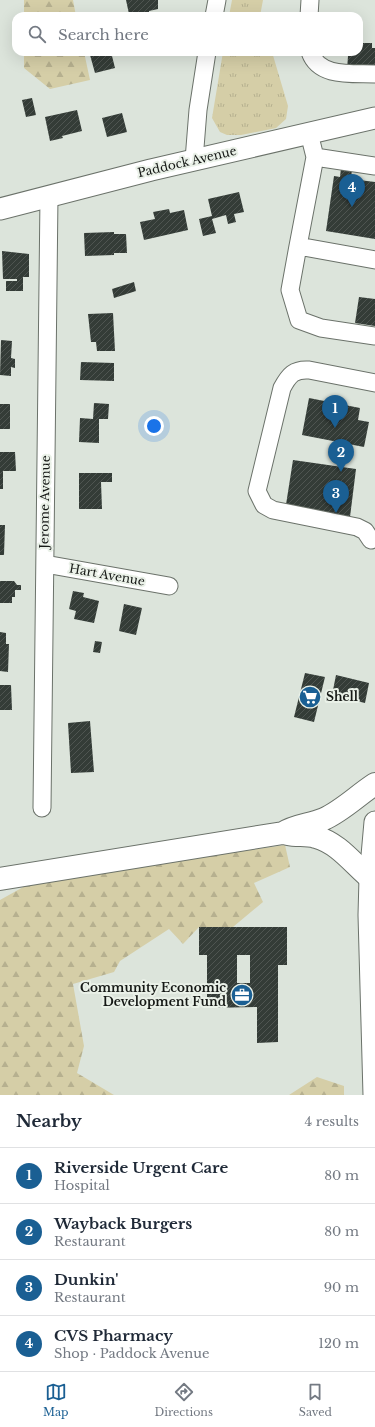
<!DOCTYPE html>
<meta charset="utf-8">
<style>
body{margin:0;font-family:"Libre Baskerville",serif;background:#f6f6f7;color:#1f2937}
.you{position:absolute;left:154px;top:426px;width:14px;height:14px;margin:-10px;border:3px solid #fff;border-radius:50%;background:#1a73e8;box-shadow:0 0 0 6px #1a73e833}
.badge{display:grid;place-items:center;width:26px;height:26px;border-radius:50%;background:#1a5f93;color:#fff;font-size:13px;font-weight:700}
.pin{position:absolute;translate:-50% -33px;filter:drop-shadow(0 1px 2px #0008)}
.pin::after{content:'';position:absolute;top:21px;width:14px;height:12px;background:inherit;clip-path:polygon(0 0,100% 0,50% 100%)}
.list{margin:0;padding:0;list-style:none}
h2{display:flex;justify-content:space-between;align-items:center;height:52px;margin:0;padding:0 16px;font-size:17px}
h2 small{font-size:13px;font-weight:400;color:#747a83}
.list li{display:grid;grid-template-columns:26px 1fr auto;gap:12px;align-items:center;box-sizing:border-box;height:56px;padding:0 16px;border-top:1px solid #e0e1e3}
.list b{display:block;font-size:15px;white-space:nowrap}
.list p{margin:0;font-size:13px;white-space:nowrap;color:#747a83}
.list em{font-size:13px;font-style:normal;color:#747a83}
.icon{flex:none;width:22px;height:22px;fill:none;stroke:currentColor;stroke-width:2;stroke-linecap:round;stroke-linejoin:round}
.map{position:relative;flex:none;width:375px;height:1095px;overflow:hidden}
.search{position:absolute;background:#fff;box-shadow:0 4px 16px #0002;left:12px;right:12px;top:12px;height:44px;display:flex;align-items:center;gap:10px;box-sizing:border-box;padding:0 14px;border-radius:12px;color:#747a83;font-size:15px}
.sheet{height:276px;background:#fff}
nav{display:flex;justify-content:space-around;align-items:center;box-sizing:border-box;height:56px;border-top:1px solid #e0e1e3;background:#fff;font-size:11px;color:#747a83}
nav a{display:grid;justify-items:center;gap:2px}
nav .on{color:#1a5f93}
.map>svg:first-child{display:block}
.grass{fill:url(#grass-tufts)}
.forest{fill:url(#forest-firs)}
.building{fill:url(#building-hatch);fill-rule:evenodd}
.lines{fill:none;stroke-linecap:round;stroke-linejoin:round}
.minor-casing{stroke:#6b726a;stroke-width:19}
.major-casing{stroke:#6b726a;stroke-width:23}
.highway-casing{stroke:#6b726a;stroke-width:24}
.minor{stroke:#fff;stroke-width:17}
.major{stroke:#fff;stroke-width:21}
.highway{stroke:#fff;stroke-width:22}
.labels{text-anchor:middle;stroke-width:4;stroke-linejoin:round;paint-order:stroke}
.street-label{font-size:12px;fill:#151815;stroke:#eaf1e8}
.poi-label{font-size:12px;font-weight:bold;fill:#151815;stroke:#eaf1e8;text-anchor:start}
</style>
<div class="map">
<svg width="375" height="1095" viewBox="0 0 375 1095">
<defs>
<pattern id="grass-tufts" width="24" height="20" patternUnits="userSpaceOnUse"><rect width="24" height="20" fill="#d5cea7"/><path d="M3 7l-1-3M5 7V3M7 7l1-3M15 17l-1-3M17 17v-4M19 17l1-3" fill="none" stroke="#b6b08f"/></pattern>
<pattern id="forest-firs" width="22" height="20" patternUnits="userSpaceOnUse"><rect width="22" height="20" fill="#d5cea7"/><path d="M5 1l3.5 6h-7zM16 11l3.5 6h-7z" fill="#b6b08f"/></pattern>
<pattern id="building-hatch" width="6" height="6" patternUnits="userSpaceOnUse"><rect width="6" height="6" fill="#343c37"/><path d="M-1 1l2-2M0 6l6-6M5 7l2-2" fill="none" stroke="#4f5551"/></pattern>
</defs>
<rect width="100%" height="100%" fill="#dce4db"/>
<path class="grass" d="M232,0H263L260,16H229Z
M223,52H272L288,106L286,119L276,128L241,135H227L220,132L212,118Z"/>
<path class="forest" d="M24,0H73L76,16H24Z
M24,52H84L90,80L50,89L24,68Z
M285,845L290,867L254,883L263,902L233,927H199L183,944L169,929L120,961L114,972L73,984L84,1046L77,1073L114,1095H0V900L34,881Z
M317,1077L344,1086V1095H289Z"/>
<path class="building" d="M126,0H158V9L149,11V13L137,15V13L129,14Z
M359,43H372V48H375V71L347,70L348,56L342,55L343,52H359Z
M103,52H111L115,68L95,73L90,55Z
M32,98L36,115L26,117L22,100Z
M77,110L82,131L62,136L63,138L50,141L45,117Z
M122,113L127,132L107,137L102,118Z
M341,168L352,169L351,179L375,182V239L326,231L334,176L340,177Z
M239,192L244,212L234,214L236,222L228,224L226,215L212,219L216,233L203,236L199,219L212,216L208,199Z
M169,209L170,213L184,210L188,230L144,240L140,222L155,219L153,212Z
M114,232V234H126L127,253H114V255L85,256L84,233Z
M2,251L29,254V277H23V291H6V281H17V279H3Z
M134,282L136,291L114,298L112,289Z
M359,297L375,299V326L355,323Z
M113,313L115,351H97L96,342H91L88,314Z
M1,340L12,341L11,358L15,359V368L11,367V376L0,375Z
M81,362L114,363V381L80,380Z
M309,398L360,408L358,420L369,422L364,447L302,435Z
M94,403L109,404L108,419H99V443L79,442L80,418L93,419Z
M0,404H10V429H0Z
M0,452H15L16,471H3V489H0Z
M293,460L356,469L349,525L285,511Z
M79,473H112V482H101L102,509H79Z
M0,525H5L4,555H0Z
M0,581H14L17,585H21V590H15V597H12V603H0Z
M73,591L84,593L83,597L99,601L94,623L74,619L76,611L69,609Z
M124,604L142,608L136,635L119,631Z
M0,632L6,633V644H9L8,672L0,671Z
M95,641L102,642L100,653L93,652Z
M305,673L325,677L314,722L294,717Z
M336,675L369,683L365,703L332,695Z
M0,685H11L12,710H0Z
M90,721L94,772L71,773L68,723Z
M199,927H287V965H278V1042L257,1043V1007L207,1008V955H199ZM237,955H250V983H237Z"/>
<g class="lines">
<g class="minor-casing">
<path id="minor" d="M214,16L217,0
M309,16L310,0
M310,52C319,78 352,73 375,74
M309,133L315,157L298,246L375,260
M315,157L375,166
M194,160L198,110L207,52
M298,246L290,290L299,320L321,328L375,336
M371,540L365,531L357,527L273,510L264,505L257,491L282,388C289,375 294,369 309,370L375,383
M45,564L169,586
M42,808L49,196"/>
</g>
<g class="major-casing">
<path id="major" d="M0,209L151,170L375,118
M374,1095L369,915L370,878L375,822"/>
</g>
<g class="highway-casing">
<path id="highway" d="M288,834C297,836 307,834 316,837C341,844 355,867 375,882
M0,879L283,833C295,825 310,825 324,819C342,811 358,795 375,784"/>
</g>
<use href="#minor" class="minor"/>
<use href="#major" class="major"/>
<use href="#highway" class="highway"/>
</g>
<defs>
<g id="supermarket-disc" transform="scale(1.15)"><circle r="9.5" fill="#1a5f93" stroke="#eaf1e8"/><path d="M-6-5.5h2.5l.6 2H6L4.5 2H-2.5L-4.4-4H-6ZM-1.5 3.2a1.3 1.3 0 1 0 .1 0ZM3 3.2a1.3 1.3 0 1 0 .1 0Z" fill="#fff"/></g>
<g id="office-disc" transform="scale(1.15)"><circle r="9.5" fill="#1a5f93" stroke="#eaf1e8"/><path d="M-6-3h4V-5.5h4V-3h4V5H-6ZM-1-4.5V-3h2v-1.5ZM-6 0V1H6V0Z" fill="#fff"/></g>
</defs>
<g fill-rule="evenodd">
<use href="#supermarket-disc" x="310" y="697"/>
<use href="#office-disc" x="242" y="995"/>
</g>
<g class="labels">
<g class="street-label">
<text transform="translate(187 162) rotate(-13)" y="4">Paddock Avenue</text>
<text transform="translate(45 502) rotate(-89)" y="4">Jerome Avenue</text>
<text transform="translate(107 575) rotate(10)" y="4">Hart Avenue</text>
</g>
<g class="poi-label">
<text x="326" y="701">Shell</text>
<text x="226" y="992" text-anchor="end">Community Economic<tspan x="226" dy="14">Development Fund</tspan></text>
</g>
</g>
</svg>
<div class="you"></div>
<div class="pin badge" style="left:335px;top:428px">1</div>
<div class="pin badge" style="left:341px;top:472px">2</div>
<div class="pin badge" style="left:336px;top:513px">3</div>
<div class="pin badge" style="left:352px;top:207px">4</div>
<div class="search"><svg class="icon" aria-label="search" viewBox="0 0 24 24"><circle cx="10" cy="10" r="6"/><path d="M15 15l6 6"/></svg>Search here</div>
</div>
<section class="sheet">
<h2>Nearby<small>4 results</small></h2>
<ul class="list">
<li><span class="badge">1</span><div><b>Riverside Urgent Care</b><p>Hospital</p></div><em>80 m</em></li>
<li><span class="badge">2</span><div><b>Wayback Burgers</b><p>Restaurant</p></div><em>80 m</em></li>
<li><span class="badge">3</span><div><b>Dunkin'</b><p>Restaurant</p></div><em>90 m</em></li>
<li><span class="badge">4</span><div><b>CVS Pharmacy</b><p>Shop · Paddock Avenue</p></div><em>120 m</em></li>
</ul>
</section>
<nav>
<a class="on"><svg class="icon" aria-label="map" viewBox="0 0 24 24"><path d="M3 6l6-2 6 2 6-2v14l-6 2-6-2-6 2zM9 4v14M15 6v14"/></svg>Map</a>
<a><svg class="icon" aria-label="directions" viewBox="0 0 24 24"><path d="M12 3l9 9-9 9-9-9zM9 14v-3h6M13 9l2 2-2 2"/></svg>Directions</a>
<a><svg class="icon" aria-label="saved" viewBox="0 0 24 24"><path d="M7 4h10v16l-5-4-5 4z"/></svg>Saved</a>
</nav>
